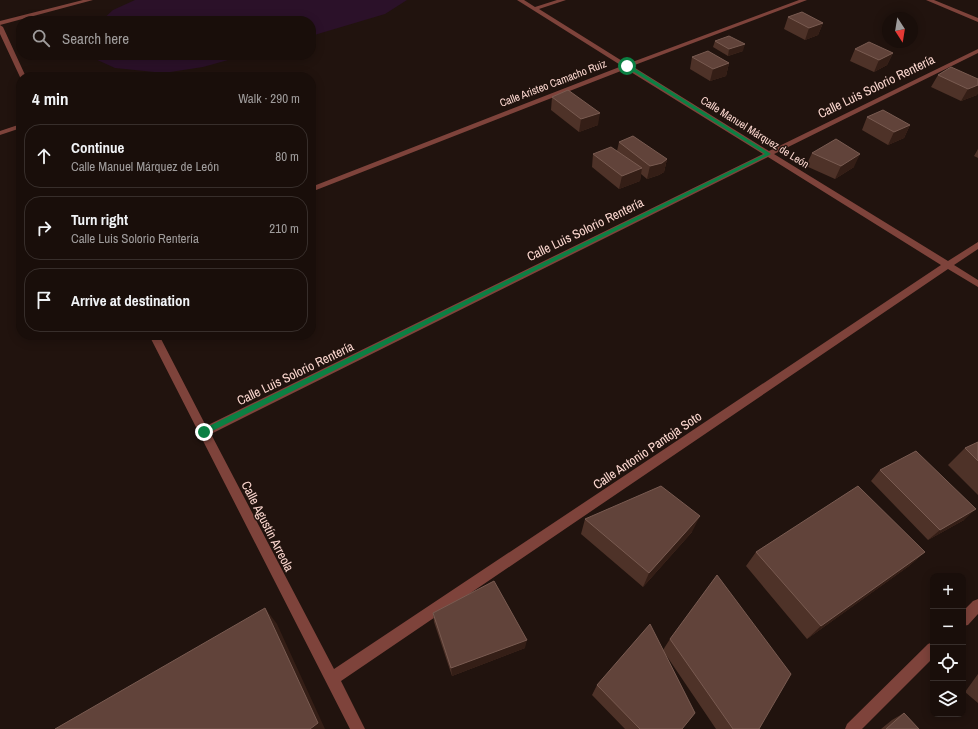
<!DOCTYPE html>
<meta charset="utf-8">
<style>
body{margin:0;font-family:"Archivo Narrow",sans-serif;background:#221713;color:#f1f3f6}
.controls{position:absolute;right:12px;bottom:12px;display:grid;overflow:hidden;border-radius:8px;box-shadow:0 2px 10px #0003}
.controls button{width:36px;height:36px;display:grid;place-items:center;padding:0;border:0;border-bottom:1px solid #372e2b;background:#190e0a;color:#f1f3f6;font:20px sans-serif}
.compass{position:absolute;left:882px;top:12px;width:36px;height:36px;border-radius:50%;background:#190e0a;box-shadow:0 2px 10px #0003;rotate:168deg}
.stop{position:absolute;width:12px;height:12px;margin:-9px;border:3px solid #0b8043;border-radius:50%;background:#fff}
.stop.end{background:#0b8043;border-color:#fff;box-shadow:0 1px 4px #0008}
.list{margin:0;padding:0;list-style:none}
h2{display:flex;justify-content:space-between;align-items:center;height:52px;margin:0;padding:0 16px;font-size:17px}
h2 small{font-size:13px;font-weight:400;color:#9f9c9c}
.list li{display:grid;grid-template-columns:26px 1fr auto;gap:12px;align-items:center;box-sizing:border-box;height:64px;margin:0 8px 8px;padding:0 8px;border:1px solid #372e2b;border-radius:16px}
.list b{display:block;font-size:15px;white-space:nowrap}
.list p{margin:0;font-size:13px;white-space:nowrap;color:#9f9c9c}
.list em{font-size:13px;font-style:normal;color:#9f9c9c}
.icon{flex:none;width:22px;height:22px;fill:none;stroke:currentColor;stroke-width:2;stroke-linecap:round;stroke-linejoin:round}
.map{position:relative;flex:none;width:978px;height:729px;overflow:hidden}
.search{position:absolute;background:#190e0a;box-shadow:0 2px 10px #0003;left:16px;top:16px;width:300px;height:44px;display:flex;align-items:center;gap:10px;box-sizing:border-box;padding:0 14px;border-radius:16px;color:#9f9c9c;font-size:15px}
.panel{position:absolute;background:#190e0a;box-shadow:0 2px 10px #0003;left:16px;top:72px;width:300px;height:268px;border-radius:16px}
.map>svg:first-child{display:block}
.green{fill:#2b1129}
.lines{fill:none;stroke-linecap:round;stroke-linejoin:round}
.minor{fill:#7e433b;fill-rule:evenodd}
.wall{fill:#4e3228}
.shaded-wall{fill:#341e16}
.building{fill:#61433a;stroke:#795b51}
.route{fill:#0b8043}
.labels{text-anchor:middle;stroke-width:3;stroke-linejoin:round;paint-order:stroke}
.far-street-label{font-size:11px;fill:#fdd8d0;stroke:#21130e}
.street-label{font-size:13px;fill:#fdd8d0;stroke:#21130e}
</style>
<div class="map">
<svg width="978" height="729" viewBox="0 0 978 729">
<rect width="100%" height="100%" fill="#21130e"/>
<path class="green" d="M135,0H407L385,14L311,36V21H101L113,10Z
M92,55H246L203,67L164,73L115,68L93,58Z"/>
<g class="lines">
<path class="minor" d="M83,0H93L0,25V21Z
M517,0H524L535,7L557,0H566L539,9L627,64L799,0H807L632,66L769,151L978,49V53L774,154L948,261L978,242V249L954,265L978,280V287L948,269L341,681L365,729H350L149,335H159L206,426L763,154L626,69L311,192V187L622,66ZM768,157L941,265L334,669L211,434Z
M926,0H934L978,18V22Z
M0,25L3,27L26,77H21V79L20,77L0,34Z
M21,124V128L0,135V131Z
M978,599V614L968,625L963,626V611L973,601Z
M933,642V658L862,729H845L847,724L928,644Z"/>
</g>
<path class="wall" d="M788,17L823,23L818,35L805,40L784,29Z
M715,41L743,51L728,56L713,47Z
M855,49L893,53L887,65L874,72L850,61Z
M692,57L729,63L726,76L710,81L690,69Z
M938,75L978,79V92L977,95L961,101L931,87Z
M552,97L598,125L579,132L551,110Z
M867,117L910,125L904,138L888,145L862,130Z
M619,142L667,159L664,172L659,175L647,179L641,174L640,181L619,189L592,167L593,154L617,151Z
M978,149V158L974,156Z
M812,153L854,167L835,179L806,166Z
M978,442V495L948,465L965,448Z
M880,470L964,520L928,540L871,481Z
M585,519L692,532L643,587L581,534Z
M756,552H925L909,566L807,639L746,566Z
M433,613L525,648L452,676L434,622Z
M670,639L759,729H716L666,655L682,729H625L592,695L597,685L663,650Z
M978,674V703L965,692Z
M904,713L919,729H881L892,720Z"/>
<path class="shaded-wall" d="M823,23L818,35L805,40L809,28Z
M745,44L743,51L728,56L729,49Z
M893,53L887,65L874,72L879,60Z
M729,63L726,76L710,81L713,69Z
M978,85V92L977,95L961,101L968,89Z
M600,113L598,125L579,132L581,119Z
M910,125L904,138L888,145L894,132Z
M860,154L854,167L835,179L841,166Z
M667,159L664,172L659,175L647,179L650,166Z
M642,168L640,181L619,189L622,176Z
M976,509L964,520L928,540L940,530Z
M700,516L692,532L643,587L649,573Z
M925,552L909,566L807,639L821,626Z
M265,608L277,624L325,729H310Z
M527,640L525,648L452,676L451,668Z"/>
<path class="building" d="M802,12L823,23L809,28L788,17Z
M729,36L745,44L729,49L715,41Z
M869,42L893,53L879,60L855,49Z
M708,51L729,63L713,69L692,57Z
M951,67L978,79V85L968,89L938,75Z
M568,90L600,113L581,119L552,97Z
M883,110L910,125L894,132L867,117Z
M633,136L667,159L662,163L650,166L619,142Z
M836,139L860,154L841,166L812,153Z
M611,147L642,168L622,176L593,154Z
M978,442V461L965,448Z
M916,451L976,509L940,530L880,470Z
M661,486L700,516L649,573L585,519Z
M858,486L925,552L821,626L756,552Z
M717,575L791,674L759,729H733L670,639Z
M494,581L527,640L451,668L433,613Z
M265,608L318,723L310,729H55Z
M650,624L695,713L682,729H640L597,685Z
M904,713L919,729H886Z"/>
<path class="route" d="M626,65H629L771,154L206,434H201V430L765,154L626,67Z"/>
<g class="labels">
<g class="far-street-label">
<text transform="translate(553 83) rotate(-21)" y="4">Calle Aristeo Camacho Ruiz</text>
<text transform="translate(755 132) rotate(32)" y="4">Calle Manuel Márquez de León</text>
</g>
<g class="street-label">
<text transform="translate(876 86) rotate(-26)" y="5">Calle Luis Solorio Rentería</text>
<text transform="translate(585 229) rotate(-26)" y="5">Calle Luis Solorio Rentería</text>
<text transform="translate(295 373) rotate(-26)" y="5">Calle Luis Solorio Rentería</text>
<text transform="translate(647 450) rotate(-34)" y="5">Calle Antonio Pantoja Soto</text>
<text transform="translate(268 526) rotate(63)" y="5">Calle Agustín Arreola</text>
</g>
</g>
</svg>
<div class="controls">
<button>+</button>
<button>−</button>
<button><svg class="icon" aria-label="locate" viewBox="0 0 24 24"><circle cx="12" cy="12" r="6"/><path d="M12 2v4M12 18v4M2 12h4M18 12h4"/></svg></button>
<button><svg class="icon" aria-label="layers" viewBox="0 0 24 24"><path d="M12 4l9 5-9 5-9-5zM3 14l9 5 9-5"/></svg></button>
</div>
<svg class="compass" viewBox="-18 -18 36 36"><path d="M0-13l5 13h-10z" fill="#e53935"/><path d="M0 13l5-13h-10z" fill="#9f9c9c"/></svg>
<div class="stop" style="left:627px;top:66px"></div>
<div class="stop end" style="left:204px;top:432px"></div>
<div class="search"><svg class="icon" aria-label="search" viewBox="0 0 24 24"><circle cx="10" cy="10" r="6"/><path d="M15 15l6 6"/></svg>Search here</div>
<section class="panel">
<h2>4 min<small>Walk · 290 m</small></h2>
<ul class="list">
<li><svg class="icon" aria-label="ahead" viewBox="0 0 24 24"><path d="M12 20V5M6 11l6-6 6 6"/></svg><div><b>Continue</b><p>Calle Manuel Márquez de León</p></div><em>80 m</em></li>
<li><svg class="icon" aria-label="right" viewBox="0 0 24 24"><path d="M7 20v-9h11M14 6l5 5-5 5"/></svg><div><b>Turn right</b><p>Calle Luis Solorio Rentería</p></div><em>210 m</em></li>
<li><svg class="icon" aria-label="arrive" viewBox="0 0 24 24"><path d="M6 21V4h12l-3 4 3 4H6"/></svg><div><b>Arrive at destination</b></div></li>
</ul>
</section>
</div>
